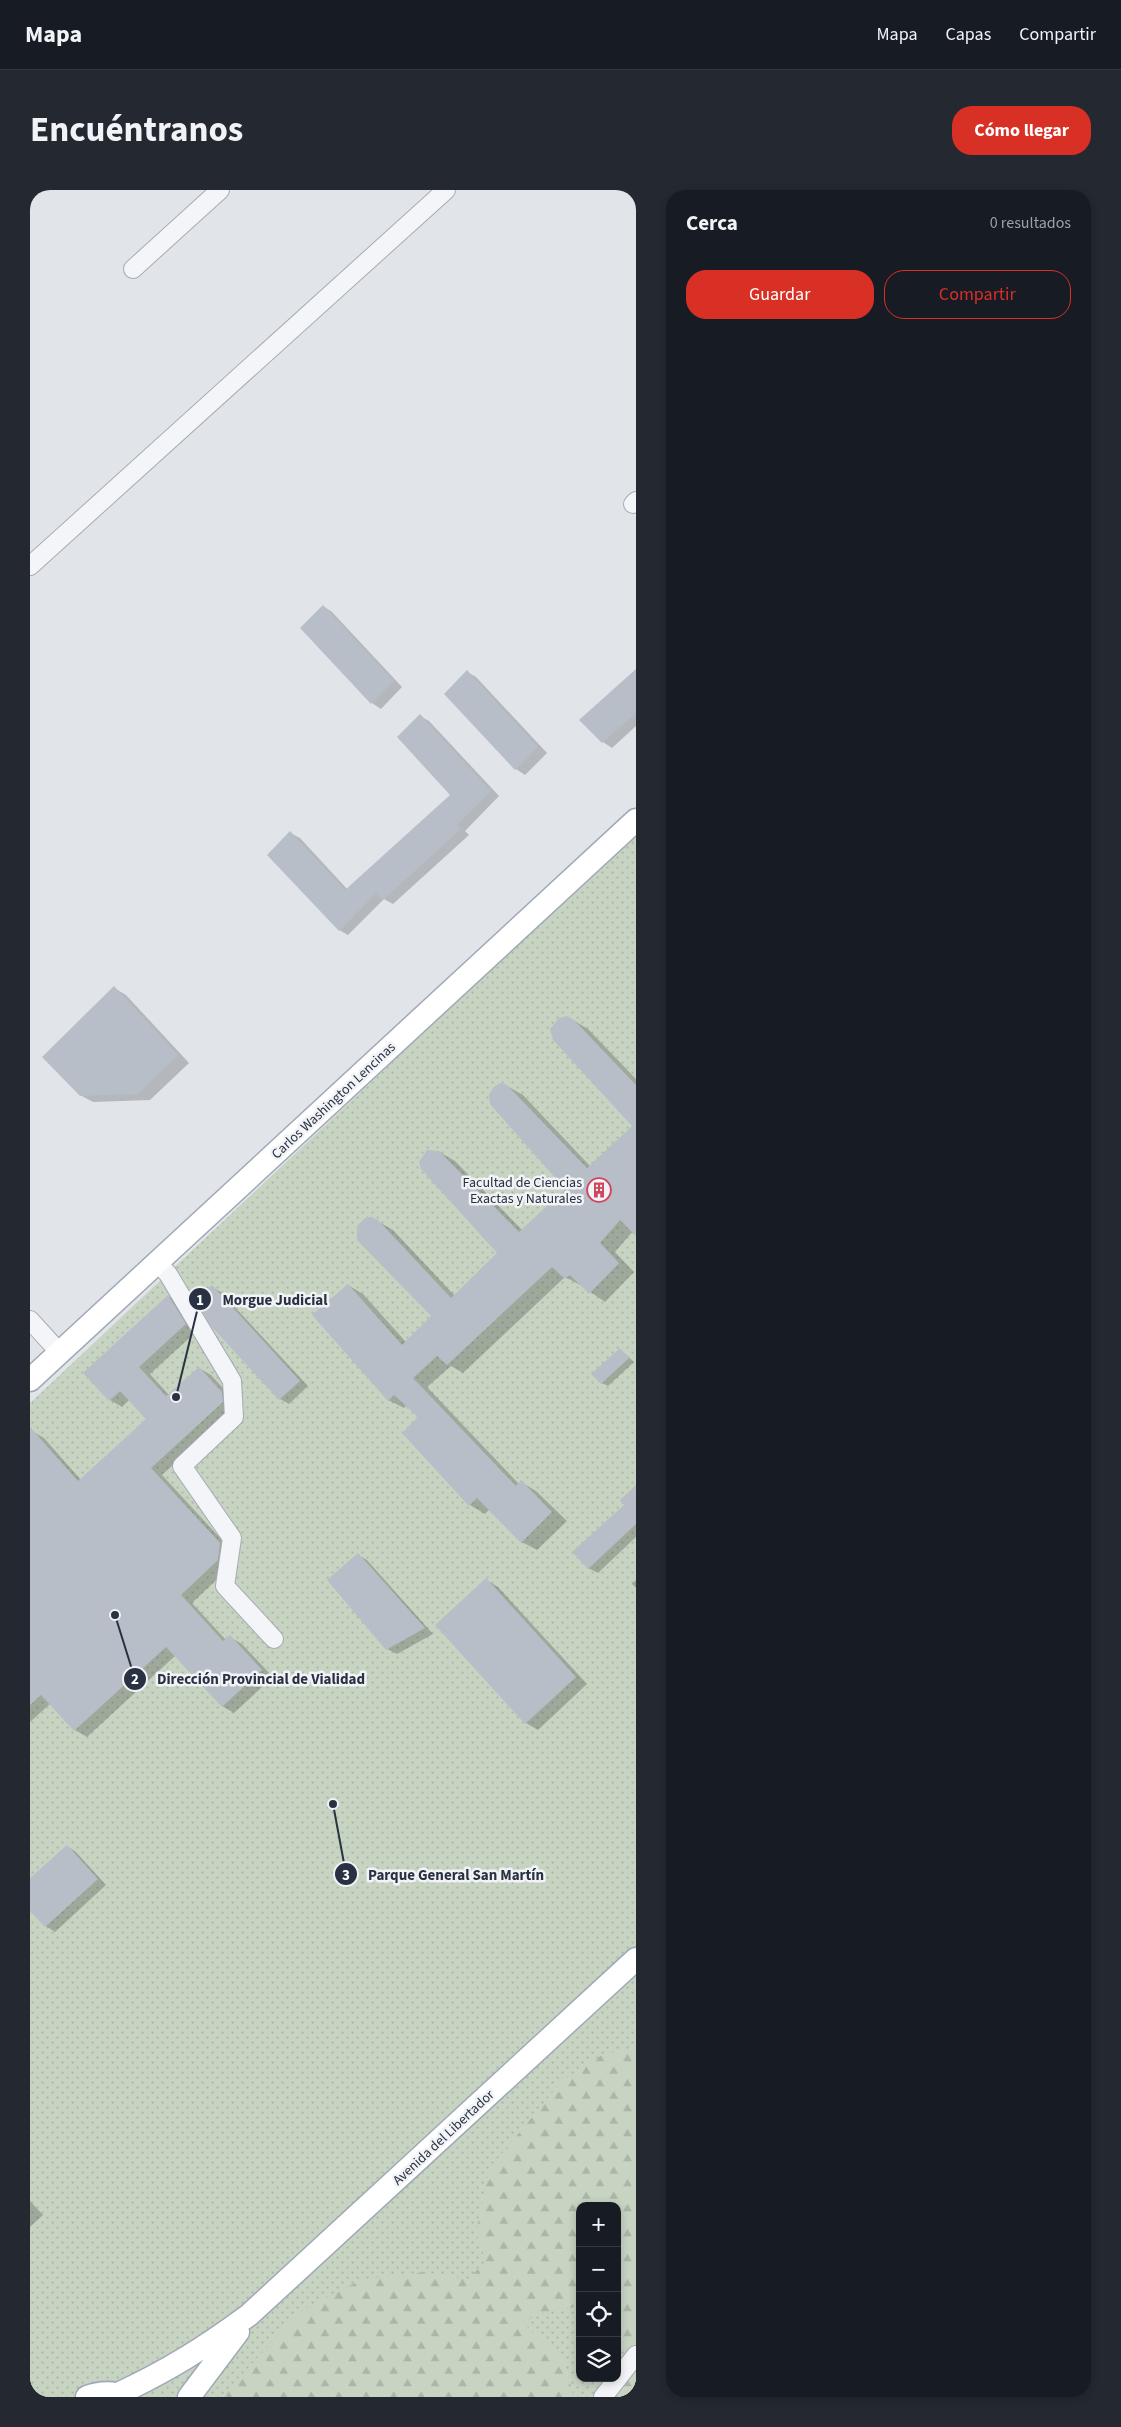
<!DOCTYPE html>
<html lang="es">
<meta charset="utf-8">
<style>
body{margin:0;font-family:"Source Sans 3",sans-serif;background:#242831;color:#f1f3f6}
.controls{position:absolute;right:15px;bottom:15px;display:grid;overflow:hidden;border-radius:10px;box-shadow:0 2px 8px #0003}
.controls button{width:45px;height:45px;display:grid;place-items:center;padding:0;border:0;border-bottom:1px solid #363941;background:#171b24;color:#f1f3f6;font:25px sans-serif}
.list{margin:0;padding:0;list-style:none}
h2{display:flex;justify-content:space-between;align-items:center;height:65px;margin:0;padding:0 20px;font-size:21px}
h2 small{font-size:16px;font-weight:400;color:#9ea1a6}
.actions{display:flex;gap:10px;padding:15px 20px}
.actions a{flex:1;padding:11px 0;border:1px solid #d93025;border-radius:20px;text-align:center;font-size:18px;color:#d93025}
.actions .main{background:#d93025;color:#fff}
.icon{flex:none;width:28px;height:28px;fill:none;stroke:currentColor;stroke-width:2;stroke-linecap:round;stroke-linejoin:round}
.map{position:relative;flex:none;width:606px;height:2207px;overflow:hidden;border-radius:20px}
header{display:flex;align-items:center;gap:30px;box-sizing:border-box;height:70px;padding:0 25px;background:#171b24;border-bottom:1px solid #363941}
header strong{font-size:24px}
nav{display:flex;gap:28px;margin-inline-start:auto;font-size:18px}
.intro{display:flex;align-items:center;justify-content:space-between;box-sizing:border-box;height:120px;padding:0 30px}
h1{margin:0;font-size:35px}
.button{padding:12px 22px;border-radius:20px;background:#d93025;color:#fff;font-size:18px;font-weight:700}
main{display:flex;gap:30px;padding:0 30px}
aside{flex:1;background:#171b24;border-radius:20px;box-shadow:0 2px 8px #0003}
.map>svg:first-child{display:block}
.green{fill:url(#green-dots);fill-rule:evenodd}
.forest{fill:url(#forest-firs)}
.shadow{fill:#0003}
.building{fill:#b8bec7}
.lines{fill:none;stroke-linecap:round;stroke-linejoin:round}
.minor-casing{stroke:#a6acb4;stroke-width:20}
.major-casing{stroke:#a0a9b6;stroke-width:25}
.minor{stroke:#f4f5f8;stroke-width:18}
.major{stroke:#fff;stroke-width:22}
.labels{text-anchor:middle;stroke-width:5;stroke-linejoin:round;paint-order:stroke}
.street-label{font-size:14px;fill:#293242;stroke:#f1f3f7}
.poi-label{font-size:14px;fill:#293242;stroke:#f1f3f7;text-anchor:end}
.leader{fill:none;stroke:#293242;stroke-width:2}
.callout-dot{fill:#293242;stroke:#f1f3f7;stroke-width:2}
.mark-label{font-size:15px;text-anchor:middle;font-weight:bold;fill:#fff}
.callout-label{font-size:15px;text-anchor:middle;font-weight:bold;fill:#293242;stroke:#f1f3f7;stroke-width:5;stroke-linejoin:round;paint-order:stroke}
</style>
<header>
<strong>Mapa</strong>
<nav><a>Mapa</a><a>Capas</a><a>Compartir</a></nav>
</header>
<div class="intro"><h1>Encuéntranos</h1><a class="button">Cómo llegar</a></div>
<main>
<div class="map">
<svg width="606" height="2207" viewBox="0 0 606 2207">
<defs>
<pattern id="green-dots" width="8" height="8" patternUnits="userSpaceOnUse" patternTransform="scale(1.25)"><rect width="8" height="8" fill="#c7d4c2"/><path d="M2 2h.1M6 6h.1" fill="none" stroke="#abb6a8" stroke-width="1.8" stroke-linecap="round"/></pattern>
<pattern id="forest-firs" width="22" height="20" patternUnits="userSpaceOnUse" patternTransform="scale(1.25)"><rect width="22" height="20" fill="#c7d4c2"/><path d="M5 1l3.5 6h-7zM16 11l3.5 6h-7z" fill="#abb6a8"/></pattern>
</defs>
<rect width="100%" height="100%" fill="#e1e5ea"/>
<path class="green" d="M606,643V2207H0V1213ZM550,2016H587V2188H550Z"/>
<path class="forest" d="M606,1857V2207H573L600,2171L587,2149V2016H550V2116L507,2124L493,2133L534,2171L544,2207H191L272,2120L333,2089L395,2082L438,2089L456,2071L446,2043L459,1979L533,1890L572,1865Z"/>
<path class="shadow" d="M293,416L302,422L372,497L351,519L342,513L271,438Z
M606,481V536L582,558L573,552L551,530Z
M437,482L446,487L517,563L495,585L486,579L416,504Z
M390,526L399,531L469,606L435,641L439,645L363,714L354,709L318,745L309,740L260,643L270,648L318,700L422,605Z
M84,798L96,805L159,873L120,910L63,912L50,905Z
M543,830L558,839L606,889V1044L603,1041L585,1062L604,1082L575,1112L552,1096L535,1087L433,1183L421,1176L397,1197L489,1294L491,1292L506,1301L537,1331L507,1360L492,1352L460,1319L455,1324L440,1315L390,1227L377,1215L374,1218L358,1210L318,1095L333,1104L376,1152L402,1126L347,1031L363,1040L425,1106L469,1063L409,962L425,971L493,1041L537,999L477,896L493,905L561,977L604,936Z
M182,1097L191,1102L278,1196L259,1214L250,1209Z
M138,1106L150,1113L167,1141L120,1184L139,1205L169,1178L181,1185L204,1210V1219L132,1285L202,1361L200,1377L162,1413L196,1450L200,1447L212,1454L243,1487L204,1523L192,1516L145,1466L57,1547L45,1540L21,1513L0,1532V1243L2,1241L14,1248L51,1290L117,1230L99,1210L92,1217L80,1210Z
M590,1159L604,1172L578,1196L572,1193Z
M606,1297V1347L568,1383L558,1378Z
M328,1365L337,1370L403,1444L367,1464L357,1459Z
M456,1390L468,1397L557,1494L508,1540L496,1533Z
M606,1390V1398L602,1394Z
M37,1656L46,1662L76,1695L25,1742L16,1736L0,1719V1690Z
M0,2011L13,2025L0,2037Z"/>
<path class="building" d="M293,415L364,491L341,514L270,438Z
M606,479V523L572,553L549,530Z
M437,480L508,557L485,580L414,504Z
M390,524L461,601L427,635L431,639L353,710L346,703L309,741L237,665L260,641L315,700L420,605L367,547Z
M84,796L148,865L108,904L50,906L12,867Z
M537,826L543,829L606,895V1046L590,1030L570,1053L589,1073L559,1104L540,1085L535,1089L522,1077L417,1175L407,1166L383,1188L486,1296L491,1290L522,1322L491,1353L447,1308L439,1316L372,1243L388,1227L364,1205L358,1211L282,1125L318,1094L372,1155L401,1126L327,1050V1036L335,1028L342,1027L348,1030L421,1108L467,1063L391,979L389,972L397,960L409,961L489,1042L535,999L460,914L459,904L464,897L470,893L477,895L557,978L602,936L523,850L520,839L529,828Z
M182,1095L270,1191L249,1210L181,1136L166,1110Z
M138,1105L156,1134L109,1177L136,1206L169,1177L192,1202L193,1212L121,1278L190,1353L188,1370L151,1405L193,1451L200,1445L232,1480L192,1517L136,1457L44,1541L11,1505L0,1515V1237L48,1291L116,1229L90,1201L79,1211L53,1183Z
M590,1158L599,1168L571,1194L561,1184Z
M606,1295V1334L558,1379L542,1362L594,1315L590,1310Z
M328,1363L395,1438L356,1460L297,1390Z
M456,1388L546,1487L495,1534L405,1435Z
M37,1655L68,1689L15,1737L0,1721V1688Z"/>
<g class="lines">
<g class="minor-casing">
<path id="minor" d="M103,79L190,0
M603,314L606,311
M0,376L416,0
M127,1072L138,1084L202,1191L204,1227L152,1276L202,1348L195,1396L244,1449
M0,1130L30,1163
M573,2207L606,2165"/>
</g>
<g class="major-casing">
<path id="major" d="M0,1190L606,630
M88,2204C139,2180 174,2158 219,2125L606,1769
M57,2207C70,2202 84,2202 97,2207
M159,2207L208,2142"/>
</g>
<use href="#minor" class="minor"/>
<use href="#major" class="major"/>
</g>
<defs>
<g id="building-ring" transform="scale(1.25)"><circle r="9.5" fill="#f1f3f7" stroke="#d1445b" stroke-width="1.5"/><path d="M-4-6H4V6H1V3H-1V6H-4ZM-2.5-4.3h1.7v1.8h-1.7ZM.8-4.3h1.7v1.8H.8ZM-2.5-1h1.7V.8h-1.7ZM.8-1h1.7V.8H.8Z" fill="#d1445b"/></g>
</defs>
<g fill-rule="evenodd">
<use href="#building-ring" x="569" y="1000"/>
</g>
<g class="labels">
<g class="street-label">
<text transform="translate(303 910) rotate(-43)" y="5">Carlos Washington Lencinas</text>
<text transform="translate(413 1947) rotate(-43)" y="5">Avenida del Libertador</text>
</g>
<g class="poi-label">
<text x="552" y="997">Facultad de Ciencias<tspan x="552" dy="16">Exactas y Naturales</tspan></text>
</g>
</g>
<path class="leader" d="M146 1207L170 1109M85 1425L105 1489M303 1614L316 1684"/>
<g class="callout-dot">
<circle cx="146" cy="1207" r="5"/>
<circle cx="85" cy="1425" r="5"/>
<circle cx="303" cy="1614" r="5"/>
<circle cx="170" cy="1109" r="12"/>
<circle cx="105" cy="1489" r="12"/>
<circle cx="316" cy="1684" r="12"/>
</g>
<g class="mark-label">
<text x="170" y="1115">1</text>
<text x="105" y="1494">2</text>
<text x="316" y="1690">3</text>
</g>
<g class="callout-label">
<text x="245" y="1115">Morgue Judicial</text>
<text x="231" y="1494">Dirección Provincial de Vialidad</text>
<text x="426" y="1690">Parque General San Martín</text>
</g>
</svg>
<div class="controls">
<button>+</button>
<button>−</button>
<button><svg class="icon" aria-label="locate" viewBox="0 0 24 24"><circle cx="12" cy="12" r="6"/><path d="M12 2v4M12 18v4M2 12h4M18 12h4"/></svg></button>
<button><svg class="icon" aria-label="layers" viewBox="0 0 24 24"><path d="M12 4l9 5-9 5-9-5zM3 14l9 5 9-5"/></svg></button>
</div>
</div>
<aside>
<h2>Cerca<small>0 resultados</small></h2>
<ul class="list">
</ul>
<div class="actions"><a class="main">Guardar</a><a>Compartir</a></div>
</aside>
</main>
